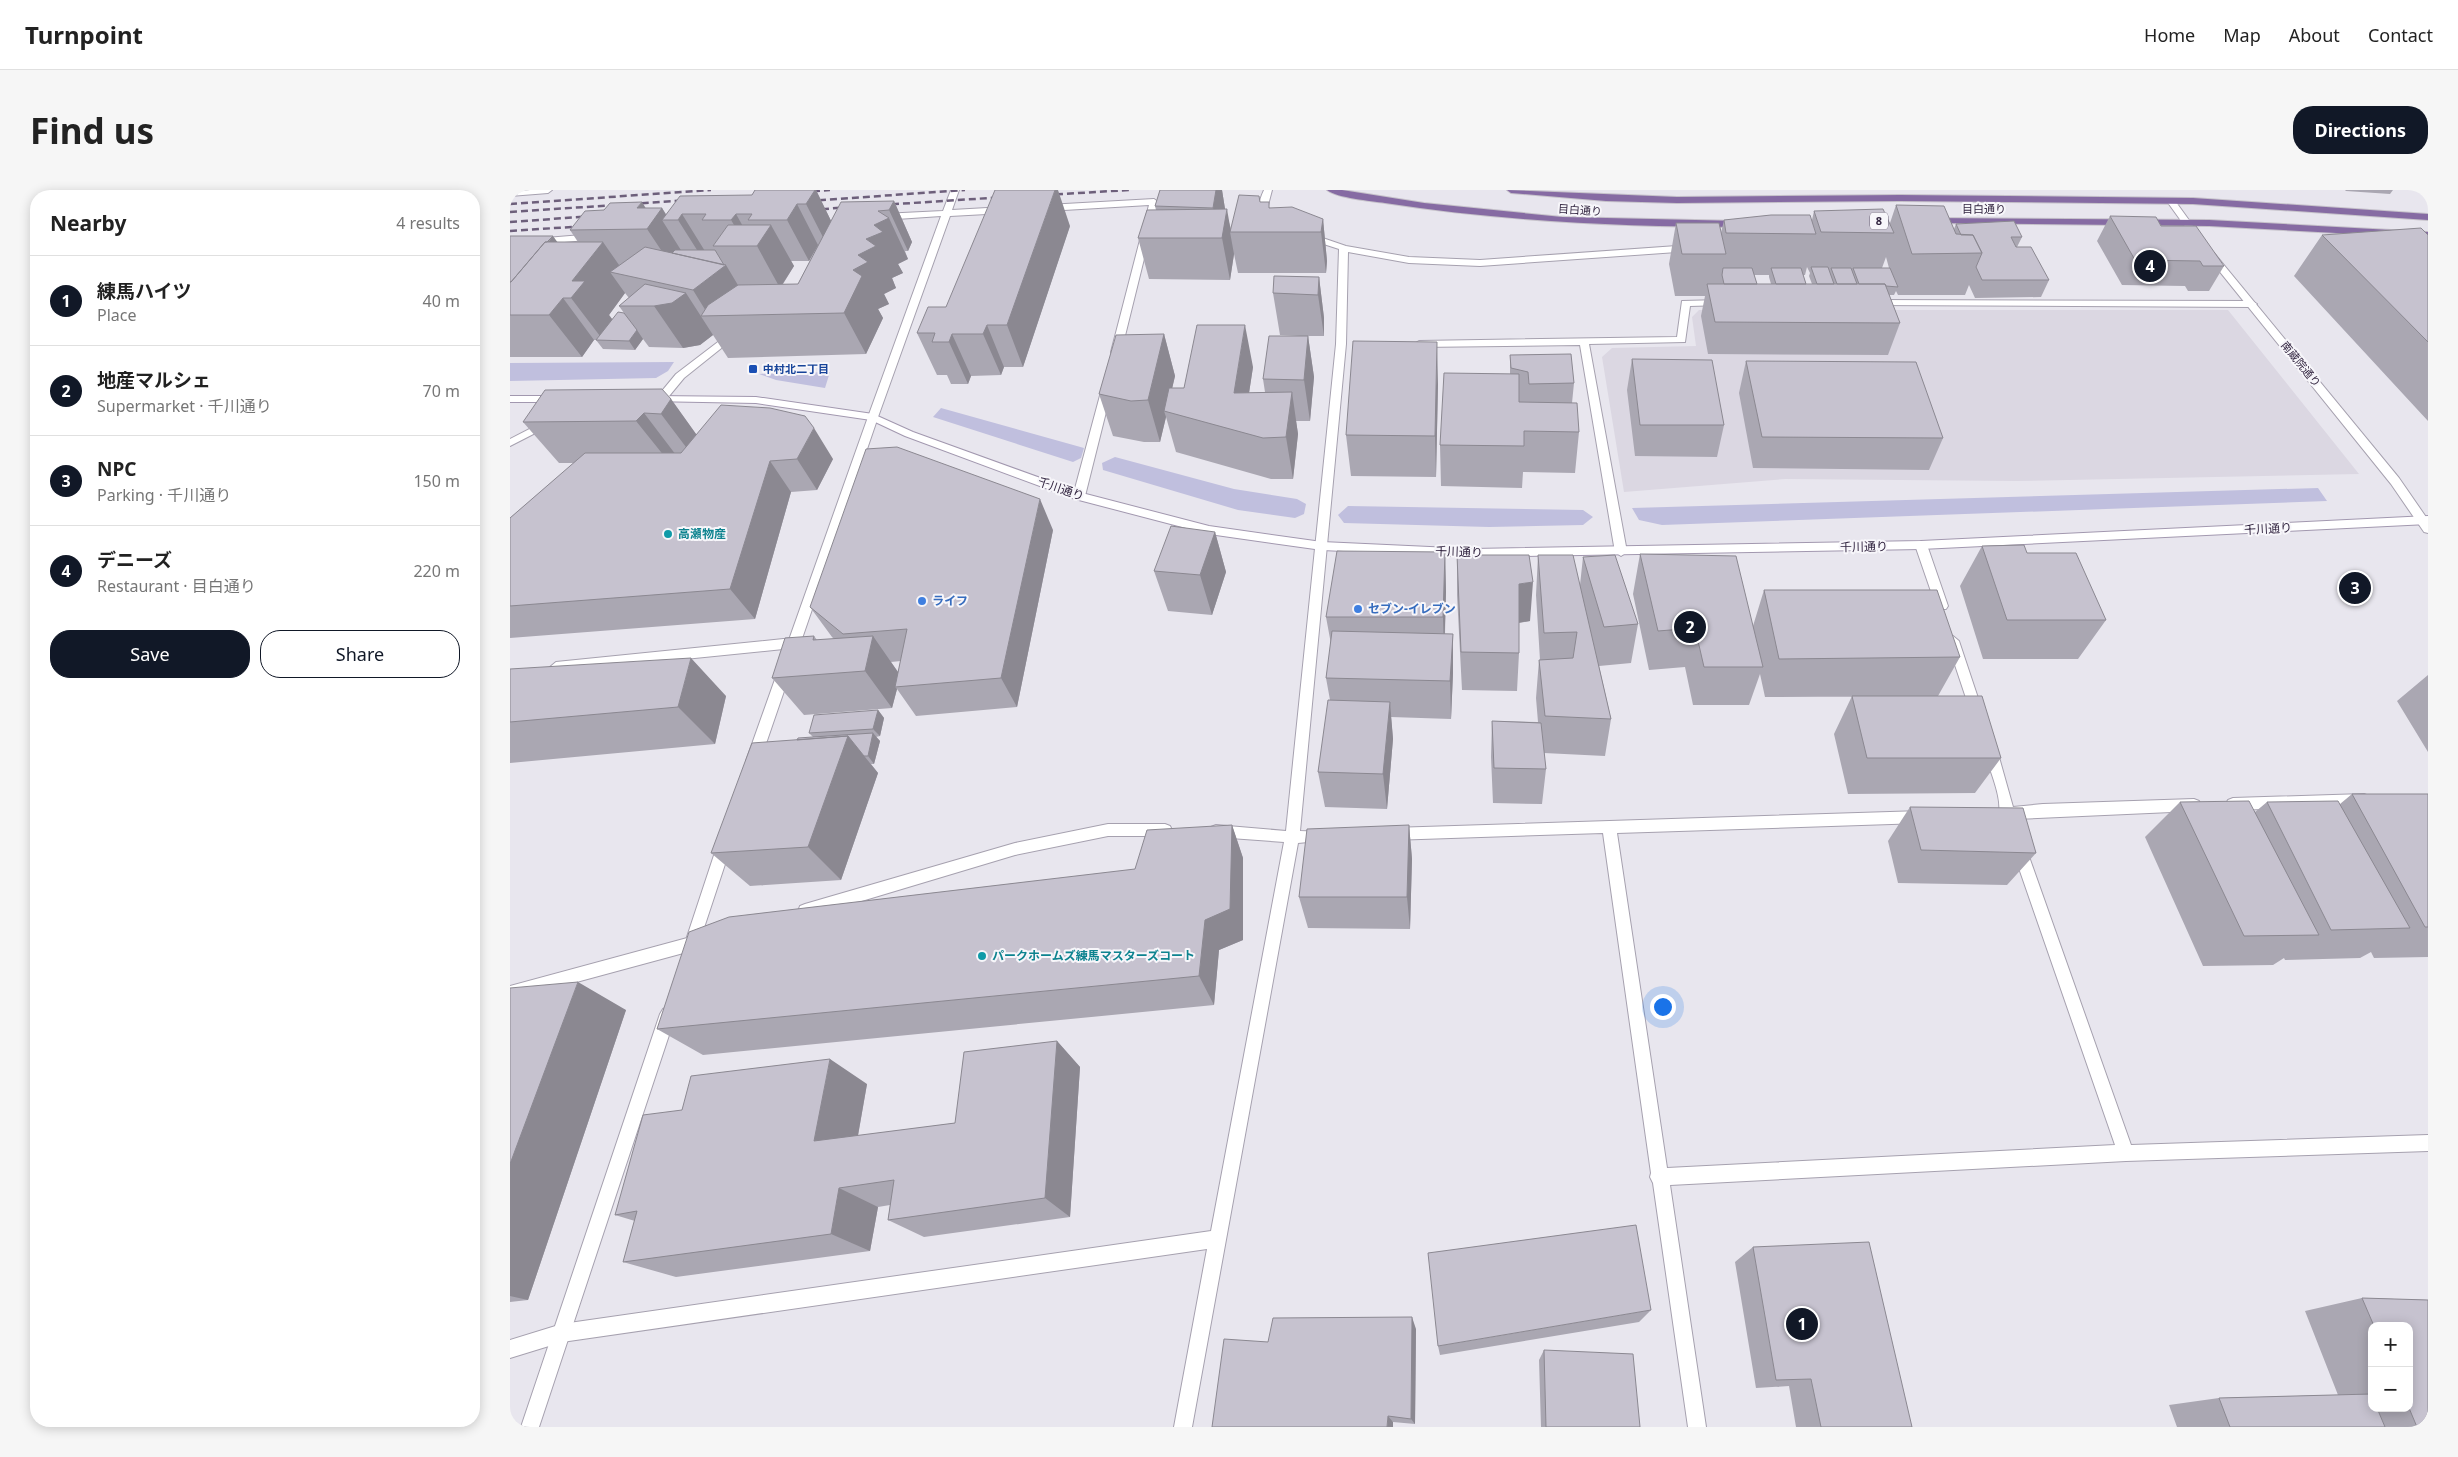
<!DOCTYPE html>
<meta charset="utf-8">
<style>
body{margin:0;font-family:"Noto Sans","Noto Sans JP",sans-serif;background:#f6f6f6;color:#222}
.controls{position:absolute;right:15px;bottom:15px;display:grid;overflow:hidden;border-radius:10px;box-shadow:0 2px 12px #0003}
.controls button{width:45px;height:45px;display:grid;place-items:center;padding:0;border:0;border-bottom:1px solid #e0e0e0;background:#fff;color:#222;font:25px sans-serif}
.you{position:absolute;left:1152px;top:816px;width:18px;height:18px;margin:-12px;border:4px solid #fff;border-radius:50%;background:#1a73e8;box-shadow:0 0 0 8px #1a73e833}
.badge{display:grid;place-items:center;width:32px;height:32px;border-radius:50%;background:#111827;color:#fff;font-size:16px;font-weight:700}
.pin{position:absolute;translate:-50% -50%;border:2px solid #fff;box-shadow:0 1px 5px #0006}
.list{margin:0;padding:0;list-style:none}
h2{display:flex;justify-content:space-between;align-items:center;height:65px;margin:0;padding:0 20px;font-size:21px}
h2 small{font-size:16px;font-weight:400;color:#767676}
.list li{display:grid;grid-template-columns:32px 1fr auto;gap:15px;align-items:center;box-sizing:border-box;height:90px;padding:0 20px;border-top:1px solid #e0e0e0}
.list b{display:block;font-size:19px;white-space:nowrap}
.list p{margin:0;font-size:16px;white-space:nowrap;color:#767676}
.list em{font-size:16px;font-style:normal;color:#767676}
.actions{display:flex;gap:10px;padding:15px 20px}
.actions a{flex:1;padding:11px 0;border:1px solid #111827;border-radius:20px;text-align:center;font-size:18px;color:#111827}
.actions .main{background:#111827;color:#fff}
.map{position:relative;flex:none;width:1918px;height:1237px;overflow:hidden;border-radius:20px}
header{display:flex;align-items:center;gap:30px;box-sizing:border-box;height:70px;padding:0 25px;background:#fff;border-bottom:1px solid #e0e0e0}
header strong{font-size:24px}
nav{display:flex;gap:28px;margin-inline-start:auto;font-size:18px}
.intro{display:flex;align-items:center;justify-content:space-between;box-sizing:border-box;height:120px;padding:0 30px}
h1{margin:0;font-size:35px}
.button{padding:12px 22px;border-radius:20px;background:#111827;color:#fff;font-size:18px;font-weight:700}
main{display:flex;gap:30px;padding:0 30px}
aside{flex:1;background:#fff;border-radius:20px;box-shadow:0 2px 12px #0003}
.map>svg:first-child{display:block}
.built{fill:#dbd7e2}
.green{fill:#c0bfde}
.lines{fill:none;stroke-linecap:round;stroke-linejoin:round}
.minor-casing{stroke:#a6a1af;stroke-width:2}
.tertiary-casing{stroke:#a6a1af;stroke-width:2}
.secondary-casing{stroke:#a298af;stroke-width:2}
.primary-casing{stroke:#c6c2ca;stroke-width:2}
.minor{fill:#fff;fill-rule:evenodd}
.tertiary{fill:#fff;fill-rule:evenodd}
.secondary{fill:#fff;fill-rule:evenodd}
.primary{fill:#866ba3;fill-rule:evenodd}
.rail{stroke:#6d5f7b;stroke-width:2.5;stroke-dasharray:7 4;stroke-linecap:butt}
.wall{fill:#aaa7b2;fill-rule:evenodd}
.shaded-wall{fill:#8b8891}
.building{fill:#c6c2cf;stroke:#8b8891}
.transit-dot{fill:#1a4fb4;stroke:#f7f6fa;stroke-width:2}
.culture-dot{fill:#0f9aa8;stroke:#f7f6fa;stroke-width:2}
.shop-dot{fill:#3f7fe0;stroke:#f7f6fa;stroke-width:2}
.labels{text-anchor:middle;stroke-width:4;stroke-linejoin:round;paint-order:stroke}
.far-street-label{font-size:11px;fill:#322540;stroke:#f7f6fa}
.shield{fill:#f7f6fa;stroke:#6d6478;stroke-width:1}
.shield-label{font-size:11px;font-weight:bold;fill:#322540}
.far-transit-label{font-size:11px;font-weight:bold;fill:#164399;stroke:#f7f6fa;text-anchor:start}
.street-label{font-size:12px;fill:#322540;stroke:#f7f6fa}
.culture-label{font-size:12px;font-weight:bold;fill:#0d838f;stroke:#f7f6fa;text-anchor:start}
.shop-label{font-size:12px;font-weight:bold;fill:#366cbe;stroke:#f7f6fa;text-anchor:start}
</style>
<header>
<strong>Turnpoint</strong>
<nav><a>Home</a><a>Map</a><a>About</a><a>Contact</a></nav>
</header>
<div class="intro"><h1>Find us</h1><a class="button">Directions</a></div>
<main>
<aside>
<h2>Nearby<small>4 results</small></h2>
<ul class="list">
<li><span class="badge">1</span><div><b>練馬ハイツ</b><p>Place</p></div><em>40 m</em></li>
<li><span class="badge">2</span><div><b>地産マルシェ</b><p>Supermarket · 千川通り</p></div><em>70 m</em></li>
<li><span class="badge">3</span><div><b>NPC</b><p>Parking · 千川通り</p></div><em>150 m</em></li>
<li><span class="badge">4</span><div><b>デニーズ</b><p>Restaurant · 目白通り</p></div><em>220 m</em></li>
</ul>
<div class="actions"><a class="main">Save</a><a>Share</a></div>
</aside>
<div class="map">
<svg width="1918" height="1237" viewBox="0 0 1918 1237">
<rect width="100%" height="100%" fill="#e8e6ee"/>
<path class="built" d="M1189,120H1718L1849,284L1506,291L1275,289L1114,302L1092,167L1102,158L1186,156L1182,127Z"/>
<path class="green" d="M164,172L158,181L146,188L0,191V173Z
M320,182L315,198L266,190L249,184Z
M431,218L574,258L571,268L563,272L423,227Z
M605,267L724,299L787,309L796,314L794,324L785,328L728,320L593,280L592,273Z
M1808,298L1817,311L1152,335L1129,330L1122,318Z
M838,316L1073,320L1083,327L1073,335L979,337L834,333L828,325Z"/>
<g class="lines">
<g class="minor-casing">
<path id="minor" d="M0,0H42L38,3L0,6Z
M441,0H449L442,20L495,17L499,20L495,23L440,26L368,227L363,230L359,229L358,227L431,26L372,30L368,27L372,24L433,21Z
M754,0H762L757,19L762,29L758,32C744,25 749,11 754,0Z
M644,9L648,12L611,162L602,164L601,162L639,15L537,21L533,18L537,15Z
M798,43L836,56L899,67L970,70L1181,55L1186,58L1181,61L970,76L899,73L838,62L836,154L790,641L819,642L821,646L819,650L788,653L682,1237H664L697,1059L52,1152L0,1168V1150L52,1134L701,1041L774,652L706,647L701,645L699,641L701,637L706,635L776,641L826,154L829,59L795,48V44Z
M84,44L88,47L87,49L0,57V51Z
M1211,110L1216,113L1214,115L1180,116L1175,152L1079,154L1117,362L1111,366L1105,362L1070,155L909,157L904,154L909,151L1167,147L1172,111Z
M1365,110L1742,111L1747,114L1742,117L1362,115V111Z
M221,142L229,144L174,188L155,211H147V207L166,184Z
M597,195L602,198L575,306L569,310L563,306L592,198Z
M37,230L41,231V235L0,256V249Z
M1411,351L1417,355L1438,416L1436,419H1428L1426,416L1405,355Z
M1443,446L1449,451L1473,523L1467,528L1461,523L1437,451Z
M283,448L289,453L283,458L46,482L40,477L46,472Z
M1480,555L1485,556L1487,560L1503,617L1533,614L1684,609L1689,611L1691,615L1689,619L1684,621L1506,629L1505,637L1500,639L1495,637L1488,624C1494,612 1478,574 1473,560L1475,556Z
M1854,604L1859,606L1861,610L1859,614L1854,616L1723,620L1718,618L1716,614L1718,610L1723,608Z
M1412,621L1417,623L1419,627L1417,631L1412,633L1107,643L1157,978L1605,955L1502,658L1504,654L1509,652L1514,654L1516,658L1621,955L1918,945V961L1616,971L1160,995L1196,1237H1178L1143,993L1140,987L1141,983L1093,643L881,650L876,648L874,644L876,640L881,638Z
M598,634H655L660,636L662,640L660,644L655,646H598L505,665L295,728L290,726L288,721L290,716L295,714L505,653Z
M192,744L197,746L199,751L197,756L192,758L0,810V796Z"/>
</g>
<g class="tertiary-casing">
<path id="tertiary" d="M1657,8H1663L1689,44L1688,46H1682L1656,10Z
M1698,63H1704L1889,288L1918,330V343L1914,342L1881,294L1698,67Z
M363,224L368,227L250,571L248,575H238L236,571L358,227Z
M215,647L220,649L222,653L188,756L186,761L181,763L176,761L174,756L208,653L210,649Z
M158,817L163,819L166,824L29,1237H11L150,824L153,819Z"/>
</g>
<g class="secondary-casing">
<path id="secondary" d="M0,206H47L52,209L47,212H0Z
M143,206L246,207L363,224L403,242L572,303L699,336L812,352L963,359L1411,351L1918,326V334L1411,359L963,367L812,360L699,344L565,309L395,246L361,230L246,213L139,211L138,209Z"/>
</g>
<g class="primary-casing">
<path id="primary" d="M817,0H832L914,13L1052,27L1230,31L1234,34L1230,37C1112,37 992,31 875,13C861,11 827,8 817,0Z
M997,0L1167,7L1390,5L1683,8L1918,24V30L1683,14L1390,11L1167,13L1096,11L1001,3Z
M1419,28L1699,30L1918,42V48L1699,36L1422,33L1419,32Z"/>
</g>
<use href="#minor" class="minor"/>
<use href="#tertiary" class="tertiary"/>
<use href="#secondary" class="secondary"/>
<use href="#primary" class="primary"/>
<path class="rail" d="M292,2L320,0
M535,5L620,0
M298,11L455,0
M0,14L201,0
M371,15L495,7
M301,20L341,17
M0,22L180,10
M0,32L84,26
M0,41L76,36"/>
</g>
<path class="wall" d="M245,0H306L321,31L384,11L402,52L398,61H395L398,69L388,74L393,83L382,88L386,98L374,104L379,114L368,119L373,128L356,164L218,168L203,145L190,155L173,158L139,157L133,149L125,160L93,159L86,150H84L72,167H0V46L48,52H68L60,40L94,20L152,18L156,24L242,5ZM306,59L288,94H273L284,76L281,71H299ZM115,103L119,108L109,116L114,123L102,129L99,125Z
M650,0H712L715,19L721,39L750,12L760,18L813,29L817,71L816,83H728L724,64L720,90L639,89L628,48L646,20L645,16Z
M1835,0H1883L1880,4L1836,1Z
M1386,15L1444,39L1446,34L1512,47L1507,57L1539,90L1531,107L1465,108L1459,95L1455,105H1388L1386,101L1384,105H1379L1390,133L1378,165L1198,164L1191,126L1195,106H1165L1159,74L1166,33L1211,43L1214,30H1302L1304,21L1380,33ZM1376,67L1379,78H1372ZM1297,77L1300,83L1299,86L1302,94H1296L1293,85H1295ZM1244,85H1259V87L1261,94H1247Z
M1600,26L1651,36L1714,76L1699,101H1678L1675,96L1612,95L1587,51Z
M560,36L513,177H494L491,185L461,186L458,194H441L437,185H427L407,143L436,117Z
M1812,45H1918V231L1784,86Z
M809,87L814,128V146H798L804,187L800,231H786L788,244L783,289H761L666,262L656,227L650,252H634L603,246L589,204L654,144L665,186L662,198H674L743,177L739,203L755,202L753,189L790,146L770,145L763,103Z
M1000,165L1064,193L1062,213L1069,242L1065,283L1013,282L1012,298L931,296L930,255L1000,184Z
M1122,169L1214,235L1207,267L1125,266L1117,200Z
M1236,171L1433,248L1419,280L1243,278L1229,203Z
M928,194L926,287L841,286L836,245Z
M161,209L186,244L323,269L307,300L281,302L245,429L0,448V328L64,273H49L13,232Z
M543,340L507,517L406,526L387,499L382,518L294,525L262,488L304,446L307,450L324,449L322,447L300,417ZM391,471L388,482L381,472Z
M705,342L716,382L702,425L658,421L644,381Z
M1472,356L1517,363L1596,430L1568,469H1473L1450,396Z
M935,362L936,402L935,444H943V483L941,529L881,527L883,549L877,619L815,617L808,582L820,510L816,488L821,454L816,427Z
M1130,364L1243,436L1254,400L1450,467L1428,506L1255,507L1250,484L1239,515H1183L1175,477L1139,480L1123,404Z
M947,365L1020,431L1009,433V463L1007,501L952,500L947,405Z
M1028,365L1070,395L1073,367L1128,434L1121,473L1089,476L1101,529L1095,566L1034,563L1036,579L1032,614L983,613L981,567L982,531L1028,532L1026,508L1029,470H1030L1026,405Z
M0,479L216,506L205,554L0,573Z
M1918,485V562L1887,511Z
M1342,506L1491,568L1465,603L1338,604L1324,544Z
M368,520L374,528L370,546L366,547L370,551L364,574H361L368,583L331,690L240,696L201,663L287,550L303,547L299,543Z
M1842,604H1918V767L1864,768L1861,762L1850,768L1775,770L1774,768L1763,775L1693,776L1635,647L1670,612L1745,622L1757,612L1830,614Z
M1400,617L1526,663L1497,695L1388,693L1378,651Z
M722,635L733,668V750L709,760L704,815L193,865L147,839L625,679Z
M899,635L902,669L900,739L798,738L789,707Z
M0,798L116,820L18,1110L0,1112Z
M547,851L570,877L560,1027L414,1047L378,1030L380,1015L368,1017L360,1061L166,1087L113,1072L125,1031L105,1025L172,920L357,894L348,946L445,933Z
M1243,1057L1402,1237H1286L1279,1196L1246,1198L1225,1072Z
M1852,1108L1918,1110V1237H1667L1659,1215L1709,1208L1828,1205L1795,1121ZM1862,1136H1899V1218H1862Z
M1141,1120L1129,1132L930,1165L928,1156Z
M906,1139L905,1234L883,1232L758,1152Z
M1034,1160L1130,1237H1031L1029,1170Z"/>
<path class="shaded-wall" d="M305,0H306L326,41L317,55L296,14Z
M545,0H548L560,36L513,177L497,135Z
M706,0H712L716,25L717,19L721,42H720L724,64L720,90L712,48H709L703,18Z
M384,11L402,52L398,61L379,20Z
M132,12L143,30L152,18L159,30H152L174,65L163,78L137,39L127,18Z
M287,14L308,55L299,71L277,30Z
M172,24L198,66L194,71L168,30Z
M226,24L244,56H237L221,30Z
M379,28L398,69L388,74L393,83L382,88L386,98L374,104L379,114L368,119L373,128L356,164L334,123L343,80L348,65L364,35Z
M813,29L817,71L816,83L811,42Z
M261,35L284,76L270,98L247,56Z
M43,46L61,71L0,96Z
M93,52L116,85L100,82L115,103L99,125L105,133L93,150L61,108L62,91Z
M216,75L241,117L199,126L183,100Z
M809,87L814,128V146L808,105Z
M176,103L203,145L190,155L173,158L144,116Z
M53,108L84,150L72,167L39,125Z
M477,135L494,177L491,185L473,144Z
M735,135L743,177L733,242L724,203Z
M127,140L133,149L125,160L119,151Z
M442,144L461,186L458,194L439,152Z
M654,144L665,186L657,221H654L656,227L650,252L638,210Z
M798,146L804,187L800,231L794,190Z
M927,152L928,194L926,287L925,246Z
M782,202L788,244L783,289L776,247Z
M161,209L191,251L182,265L151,224Z
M134,223L166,265L159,272L126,231Z
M304,238L323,269L307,300L287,269Z
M260,271L281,302L245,429L220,399Z
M530,309L543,340L507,517L491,488Z
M705,342L716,382L702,425L690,385Z
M935,362L936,402L934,466L933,427Z
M1023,392L1020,431L1007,433L1009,394Z
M943,444V483L941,529L940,491Z
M363,446L390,485L385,497L387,499L382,518L355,481Z
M181,468L216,506L205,554L168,517Z
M880,512L883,549L877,619L873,584Z
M368,520L374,528L370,546L363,539Z
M363,543L370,551L364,574L358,566Z
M338,546L368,583L331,690L298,657Z
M722,635L733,668V750L709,760L704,815L689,786L695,730Z
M899,635L902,669L900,739L897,707Z
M68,792L116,820L18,1110L0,1106V974Z
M547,851L570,877L560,1027L535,1008Z
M320,869L357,894L343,973L304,951Z
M329,998L368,1017L360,1061L321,1044Z
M902,1127L906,1139L905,1234L901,1229Z
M878,1226L883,1232V1237H877Z"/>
<path class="building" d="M245,0H305L296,14H287L277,30H238L242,24H226L221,30H192L196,24H172L168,30H152L170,6L242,5Z
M485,0H545L497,135H477L473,144H442L439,152H422L425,143H407L418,117H436Z
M650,0H706L703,18L645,16Z
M729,5L749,6L750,12H759V18L782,17L813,29L811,42H720Z
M384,11L379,20L368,21L379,28L364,35L373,42L356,49L366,56L348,65L358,72L343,80L352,86L334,123L191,126L198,115L228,95L288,94L331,12Z
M132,12L127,18H152L137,39L60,40L75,21L94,20L100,13Z
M1386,15L1434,16L1446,44L1463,45L1472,63L1402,64Z
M717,19L712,48H628L637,20Z
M1373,19L1384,43L1311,42L1304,21Z
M1261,25H1300L1306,44L1216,43L1214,30Z
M1600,26L1646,27L1651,36H1686L1714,76H1693L1690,71L1625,70Z
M1504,31L1512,47H1501L1506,57H1521L1539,90H1472L1466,77L1472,63L1463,45H1451L1446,34Z
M1166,33H1209L1216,64H1172Z
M218,35H261L247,56H203Z
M1911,38L1918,45V152L1812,45Z
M0,46H43L37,52H35L1,92H0Z
M35,52H93L62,91H75L61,108H53L39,125H0V92H1Z
M135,57L216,75L183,100L100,82Z
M165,60H205L214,75L162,63Z
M1301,77H1318L1324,94H1307Z
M1213,78H1242L1247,94H1214L1212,85Z
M1261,78H1291L1296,94H1266Z
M1321,78H1341L1347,94H1327Z
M1343,78H1380L1388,97L1376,96L1375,94H1349Z
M764,86L809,87L808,105L763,103Z
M135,94L176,103L162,113L144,116H109Z
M1197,94H1375L1390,133L1205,132Z
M108,122L114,123L127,140L119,151L86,150Z
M687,135H735L724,203L782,202L776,247L753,248L654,221L659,198H674Z
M654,144L638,210L621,211L589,204L606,145Z
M759,146H798L794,190L753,189Z
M843,151L927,152L925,246L836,245Z
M1061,164L1064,193L1019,194L1018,182L1001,178L1000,165Z
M1122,169L1202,170L1214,235H1130Z
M1236,171L1406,172L1433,248L1252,247Z
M934,183L1009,184V212L1067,213L1069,242L1014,241V256L930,255Z
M152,199L161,209L151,224L134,223L126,231L13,232L35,200Z
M211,215L260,218L295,226L304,238L287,269L260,271L220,399L0,416V328L75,263H171Z
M387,257L530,309L491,488L385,497L397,439L333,444L300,417L356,259Z
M661,336L705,342L690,385L644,381Z
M1514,355L1517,363H1566L1596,430H1497L1472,356Z
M827,361L935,362L933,427H816Z
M1130,364L1226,366L1253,477H1194L1185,438L1148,441Z
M947,365H1019L1023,392L1009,394V463L951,462Z
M1028,365H1063L1101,529L1035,526L1029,470L1063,468L1067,442L1034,443Z
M1105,365L1128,434L1094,437L1073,367Z
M1254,400H1427L1450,467L1269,469Z
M822,441L943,444L940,491L816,488Z
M304,446L303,450L363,446L355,481L262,488L275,448Z
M181,468L168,517L0,532V479Z
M1342,506H1472L1491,568H1357Z
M818,510L880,512L873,584L808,582Z
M368,520L363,539L299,543L304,525Z
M982,531L1031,533L1036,579L984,578Z
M363,543L358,566H354L338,546L287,550L288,548Z
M338,546L298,657L201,663L242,553Z
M1842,604H1918V737H1915Z
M1739,611L1809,745L1734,746L1670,612Z
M1828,611L1900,738L1821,740L1757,612Z
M1400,617L1513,618L1526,663L1411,660Z
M722,635L720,719L695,730L689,786L147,839L179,742L219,727L625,679L637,640Z
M899,635L897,707H789L797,639Z
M68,792L0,974V798Z
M547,851L535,1008L378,1030L384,990L329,998L321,1044L113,1072L127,1021L105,1025L133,925L172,920L181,886L320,869L304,951L445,933L454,862Z
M1126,1035L1141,1120L928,1156L918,1063Z
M1359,1052L1402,1237H1311L1301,1189L1266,1190L1243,1057Z
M1852,1108L1918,1110V1237H1907L1899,1218V1136H1864Z
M902,1127L901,1229L878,1226L877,1237H702L714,1149L758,1152L763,1128Z
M1034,1160L1123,1164L1130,1237H1036Z
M1861,1204L1862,1206V1218H1867L1875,1237H1720L1709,1208Z"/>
<rect class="transit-dot" x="238" y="174" width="10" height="10" rx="2.5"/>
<g class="culture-dot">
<circle cx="158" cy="344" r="5"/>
<circle cx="472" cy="766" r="5"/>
</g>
<g class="shop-dot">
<circle cx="412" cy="411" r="5"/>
<circle cx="848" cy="419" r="5"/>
</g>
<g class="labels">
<g class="far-street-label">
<text x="1474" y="23">目白通り</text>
<text transform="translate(1070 20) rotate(4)" y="4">目白通り</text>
<text transform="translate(1791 174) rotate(51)" y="4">南蔵院通り</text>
</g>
<rect class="shield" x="1360" y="22.5" width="18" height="17" rx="4"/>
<g class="shield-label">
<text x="1369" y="35">8</text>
</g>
<g class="far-transit-label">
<text x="253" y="183">中村北二丁目</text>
</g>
<g class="street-label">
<text transform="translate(551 299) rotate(19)" y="4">千川通り</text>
<text transform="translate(1758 339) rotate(-3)" y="4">千川通り</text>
<text transform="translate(1354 357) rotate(-1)" y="4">千川通り</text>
<text transform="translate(949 362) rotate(2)" y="4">千川通り</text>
</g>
<g class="culture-label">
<text x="168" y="348">高瀬物産</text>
<text x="482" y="770">パークホームズ練馬マスターズコート</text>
</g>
<g class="shop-label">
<text x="422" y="415">ライフ</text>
<text x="858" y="423">セブン-イレブン</text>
</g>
</g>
</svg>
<div class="controls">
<button>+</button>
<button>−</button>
</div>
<div class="you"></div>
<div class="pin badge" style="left:1292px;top:1134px">1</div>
<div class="pin badge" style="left:1180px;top:437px">2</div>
<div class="pin badge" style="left:1845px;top:398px">3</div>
<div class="pin badge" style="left:1640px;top:76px">4</div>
</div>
</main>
